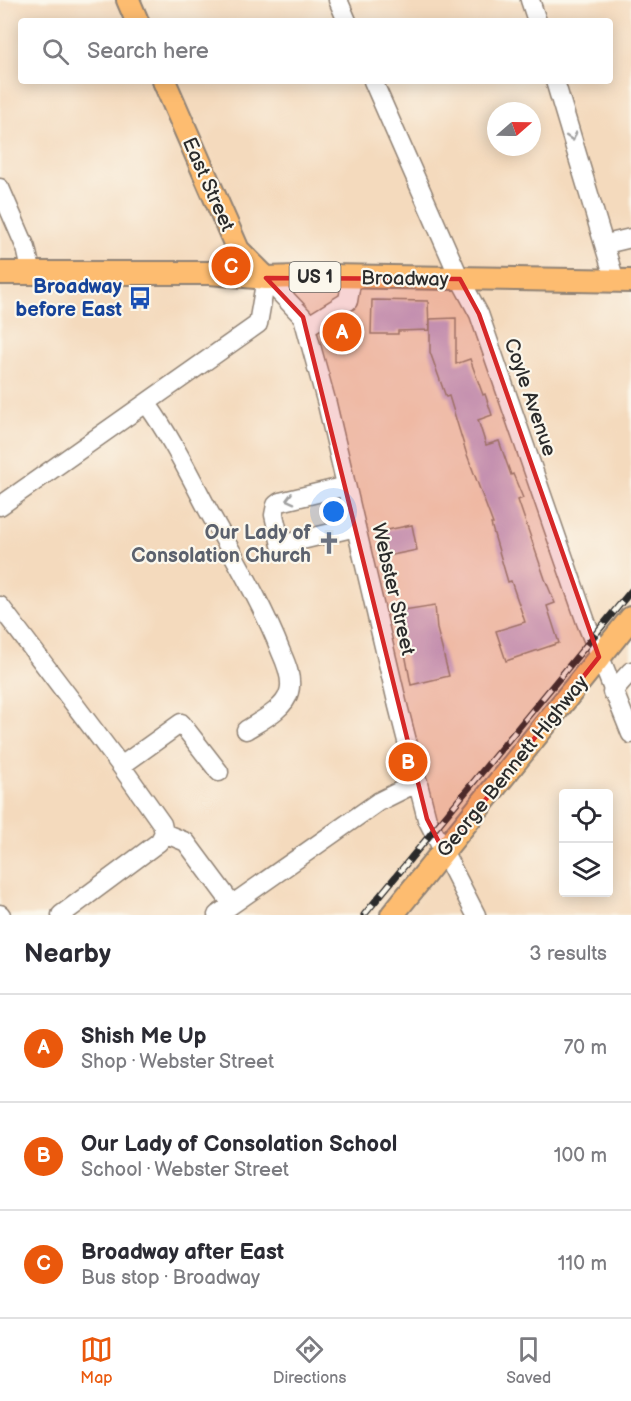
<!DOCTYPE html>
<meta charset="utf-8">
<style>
body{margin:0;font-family:"Balsamiq Sans",sans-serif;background:#f7f7f7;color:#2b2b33}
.controls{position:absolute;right:18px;bottom:18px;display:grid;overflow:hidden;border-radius:6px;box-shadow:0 3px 15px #0003}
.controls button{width:54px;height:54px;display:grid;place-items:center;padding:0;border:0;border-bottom:2px solid #e1e1e2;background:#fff;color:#2b2b33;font:30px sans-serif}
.compass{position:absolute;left:487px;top:102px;width:54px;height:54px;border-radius:50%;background:#fff;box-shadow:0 3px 15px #0003;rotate:70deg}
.you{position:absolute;left:334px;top:512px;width:21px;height:21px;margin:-15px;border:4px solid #fff;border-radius:50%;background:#1a73e8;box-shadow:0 0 0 9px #1a73e833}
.badge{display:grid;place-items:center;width:39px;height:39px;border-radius:50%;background:#ea580c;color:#fff;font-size:20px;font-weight:700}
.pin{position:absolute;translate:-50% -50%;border:3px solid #fff;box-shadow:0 2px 6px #0006}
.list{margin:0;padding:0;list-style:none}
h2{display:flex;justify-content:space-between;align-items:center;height:78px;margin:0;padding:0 24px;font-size:26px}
h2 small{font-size:20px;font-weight:400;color:#7c7c81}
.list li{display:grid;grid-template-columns:39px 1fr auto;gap:18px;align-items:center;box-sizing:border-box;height:108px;padding:0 24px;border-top:2px solid #e1e1e2}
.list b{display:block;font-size:22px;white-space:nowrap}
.list p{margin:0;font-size:20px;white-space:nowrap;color:#7c7c81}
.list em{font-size:20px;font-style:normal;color:#7c7c81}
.icon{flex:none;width:33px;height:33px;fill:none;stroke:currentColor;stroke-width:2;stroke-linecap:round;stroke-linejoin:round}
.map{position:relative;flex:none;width:631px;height:915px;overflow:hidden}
.search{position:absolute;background:#fff;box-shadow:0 3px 15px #0003;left:18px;right:18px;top:18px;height:66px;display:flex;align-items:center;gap:15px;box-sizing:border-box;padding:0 21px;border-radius:6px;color:#7c7c81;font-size:22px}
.sheet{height:402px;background:#fff}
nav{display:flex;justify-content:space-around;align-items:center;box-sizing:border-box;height:84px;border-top:2px solid #e1e1e2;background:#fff;font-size:16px;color:#7c7c81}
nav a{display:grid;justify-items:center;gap:3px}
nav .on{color:#ea580c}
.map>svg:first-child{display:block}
.building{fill:#b59dcd}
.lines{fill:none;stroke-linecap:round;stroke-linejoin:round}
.minor-casing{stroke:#908274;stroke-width:21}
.major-casing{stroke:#908274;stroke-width:26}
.minor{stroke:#fff;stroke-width:18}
.major{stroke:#fdbc6f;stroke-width:22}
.rail-casing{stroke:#2b2b2b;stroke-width:7}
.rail{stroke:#fbf7ec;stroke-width:4.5;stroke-dasharray:14;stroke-linecap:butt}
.oneway{stroke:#a0a0a0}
.marked{fill:#d62828;fill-opacity:0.2;stroke:#d62828;stroke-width:4.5;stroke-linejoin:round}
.labels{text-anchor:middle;stroke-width:4.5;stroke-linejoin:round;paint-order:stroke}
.shield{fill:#fbf7ec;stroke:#696865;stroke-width:1.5}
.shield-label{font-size:18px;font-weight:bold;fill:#2b2b2b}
.street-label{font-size:20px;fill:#2b2b2b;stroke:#fbf7ec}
.transit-label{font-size:20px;font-weight:bold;fill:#164399;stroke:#fbf7ec;text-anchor:end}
.worship-label{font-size:20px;font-weight:bold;fill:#5b616d;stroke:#fbf7ec;text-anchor:end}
</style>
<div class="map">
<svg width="631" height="915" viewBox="0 0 631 915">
<rect width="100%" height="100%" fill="#fbf7ec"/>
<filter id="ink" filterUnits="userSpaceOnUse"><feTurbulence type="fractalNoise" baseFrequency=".0167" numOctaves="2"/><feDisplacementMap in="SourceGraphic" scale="12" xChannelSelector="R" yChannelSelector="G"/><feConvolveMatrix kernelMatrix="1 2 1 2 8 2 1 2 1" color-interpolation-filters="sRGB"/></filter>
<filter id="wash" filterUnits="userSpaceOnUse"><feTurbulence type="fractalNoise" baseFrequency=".008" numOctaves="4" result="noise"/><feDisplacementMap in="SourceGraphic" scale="24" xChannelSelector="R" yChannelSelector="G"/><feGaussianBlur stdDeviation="1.35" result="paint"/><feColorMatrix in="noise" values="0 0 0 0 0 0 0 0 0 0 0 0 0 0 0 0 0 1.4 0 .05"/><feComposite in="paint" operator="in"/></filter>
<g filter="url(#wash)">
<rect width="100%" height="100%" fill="#f4dabd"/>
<g id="blocks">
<path class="building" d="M372,300L428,301L429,330L398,331V334H371Z
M456,318V364L470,359L483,395L485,394L492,415L478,420L486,445L499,441L511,475L513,474L523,498L518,500L545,579L555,603L547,606L559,643L506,661L496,631L525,622L511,581L508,582L491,524H493L466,452L449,396L446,397L430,352V319Z
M412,525L417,550L387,556L382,531Z
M435,605L437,629L449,676L411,685L397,611Z"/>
</g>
</g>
<g filter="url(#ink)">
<use href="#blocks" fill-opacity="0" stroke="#908274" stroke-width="1.5"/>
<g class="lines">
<g class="minor-casing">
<path id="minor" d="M338,0L347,21
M530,0L537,21
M373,81L460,279L479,314L586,622L631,734
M555,81L615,281
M0,188L26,248L32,274
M606,244L631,238
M266,278L303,317L327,404L398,706L427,819L476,915
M306,327L348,301L352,277
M147,404C171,437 189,474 208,510C233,555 263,605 281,652C286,663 293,679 289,692C285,709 260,721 246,730
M346,486L280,502L276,505L274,515L281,545L356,527
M0,506L258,324L266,278
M0,606L121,766L162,824L164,833
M612,692L631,671
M121,766L181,723L219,772
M164,833L186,842L232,904
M0,914L1,915
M61,915L159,842L164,833
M217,915L378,802L418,782"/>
</g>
<g class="major-casing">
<path id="major" d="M128,0L137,21
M164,81L238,250L266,278
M0,273H210L266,278L328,276L631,281
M392,915L631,618"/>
</g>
<use href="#minor" class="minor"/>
<use href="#major" class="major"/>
<g class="rail-casing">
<path id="rail" d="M364,915L631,591"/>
</g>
<use href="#rail" class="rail"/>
</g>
<defs><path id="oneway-chevron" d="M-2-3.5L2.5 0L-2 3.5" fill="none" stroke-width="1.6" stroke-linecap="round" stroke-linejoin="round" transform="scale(1.5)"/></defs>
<g class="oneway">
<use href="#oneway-chevron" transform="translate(572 137) rotate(73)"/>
<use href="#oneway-chevron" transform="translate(290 499) rotate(166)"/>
</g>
</g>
<path class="marked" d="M266,278L460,279L479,314L599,657L444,852L427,819L303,317Z"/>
<defs>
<g id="bus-bare" transform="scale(1.8)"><path d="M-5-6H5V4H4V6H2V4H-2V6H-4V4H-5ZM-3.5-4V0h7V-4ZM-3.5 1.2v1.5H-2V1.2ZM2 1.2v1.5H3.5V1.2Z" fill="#1a4fb4" stroke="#fbf7ec" stroke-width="2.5" paint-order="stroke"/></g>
<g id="church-bare" transform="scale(1.8)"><path d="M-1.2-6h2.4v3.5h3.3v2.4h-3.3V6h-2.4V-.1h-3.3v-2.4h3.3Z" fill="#6b7280" stroke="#fbf7ec" stroke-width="2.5" paint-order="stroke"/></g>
</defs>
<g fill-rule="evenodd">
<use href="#bus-bare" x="140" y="298"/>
<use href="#church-bare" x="329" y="543"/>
</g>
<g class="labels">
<rect class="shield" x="289.5" y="262" width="51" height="30" rx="4.5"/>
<g class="shield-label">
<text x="315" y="283">US 1</text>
</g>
<g class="street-label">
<text transform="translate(209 184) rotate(66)" y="7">East Street</text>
<text transform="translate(405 278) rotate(1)" y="7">Broadway</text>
<text transform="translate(531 397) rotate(71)" y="7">Coyle Avenue</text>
<text transform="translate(394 589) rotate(77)" y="7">Webster Street</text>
<text transform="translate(512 766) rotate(-51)" y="7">George Bennett Highway</text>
</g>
<g class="transit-label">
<text x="122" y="293">Broadway<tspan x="122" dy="23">before East</tspan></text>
</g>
<g class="worship-label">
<text x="311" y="539">Our Lady of<tspan x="311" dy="23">Consolation Church</tspan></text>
</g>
</g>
</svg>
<div class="controls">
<button><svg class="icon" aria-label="locate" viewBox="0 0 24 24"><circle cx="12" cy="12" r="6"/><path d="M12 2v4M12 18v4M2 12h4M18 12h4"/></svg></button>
<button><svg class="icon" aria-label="layers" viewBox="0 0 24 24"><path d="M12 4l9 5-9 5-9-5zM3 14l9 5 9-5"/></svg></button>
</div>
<svg class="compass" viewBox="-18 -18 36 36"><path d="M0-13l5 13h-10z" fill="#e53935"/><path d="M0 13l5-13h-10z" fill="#7c7c81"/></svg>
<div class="you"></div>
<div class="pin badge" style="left:342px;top:332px">A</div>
<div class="pin badge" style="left:408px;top:762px">B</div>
<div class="pin badge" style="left:231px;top:266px">C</div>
<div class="search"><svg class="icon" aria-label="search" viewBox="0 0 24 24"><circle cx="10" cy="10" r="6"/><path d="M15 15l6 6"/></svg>Search here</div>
</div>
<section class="sheet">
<h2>Nearby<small>3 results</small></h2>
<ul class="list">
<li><span class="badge">A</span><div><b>Shish Me Up</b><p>Shop · Webster Street</p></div><em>70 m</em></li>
<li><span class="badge">B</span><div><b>Our Lady of Consolation School</b><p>School · Webster Street</p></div><em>100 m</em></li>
<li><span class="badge">C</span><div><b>Broadway after East</b><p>Bus stop · Broadway</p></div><em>110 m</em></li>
</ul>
</section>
<nav>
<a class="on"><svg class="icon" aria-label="map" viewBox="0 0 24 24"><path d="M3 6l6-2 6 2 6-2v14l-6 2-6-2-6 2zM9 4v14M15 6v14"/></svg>Map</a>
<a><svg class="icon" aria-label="directions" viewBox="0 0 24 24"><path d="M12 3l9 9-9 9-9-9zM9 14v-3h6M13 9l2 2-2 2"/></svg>Directions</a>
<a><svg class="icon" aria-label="saved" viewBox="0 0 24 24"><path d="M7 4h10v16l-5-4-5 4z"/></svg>Saved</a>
</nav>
